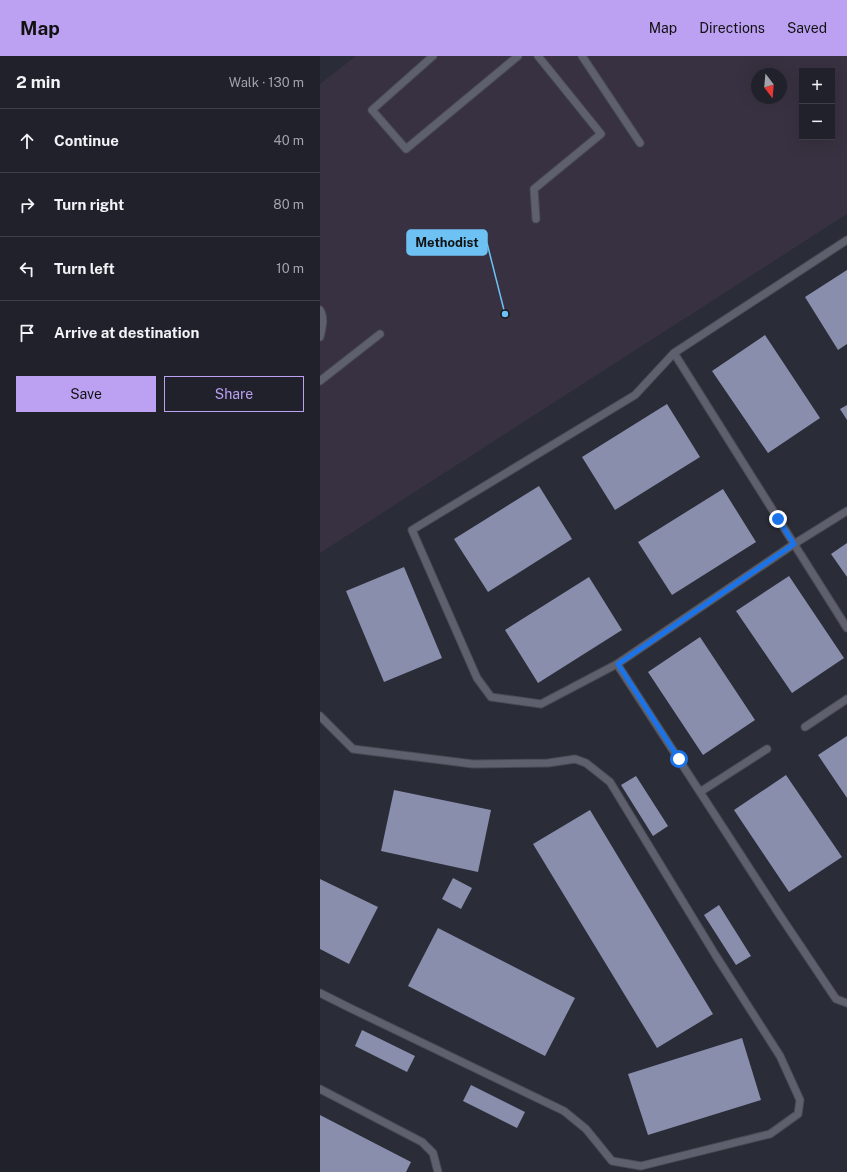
<!DOCTYPE html>
<meta charset="utf-8">
<style>
body{margin:0;font-family:"Public Sans",sans-serif;background:#282932;color:#f1f3f6}
.controls{position:absolute;right:12px;top:12px;display:grid;overflow:hidden;border-radius:0px;box-shadow:0 4px 16px #0002}
.controls button{width:36px;height:36px;display:grid;place-items:center;padding:0;border:0;border-bottom:1px solid #3d3e47;background:#20212a;color:#f1f3f6;font:20px sans-serif}
.compass{position:absolute;left:431px;top:12px;width:36px;height:36px;border-radius:50%;background:#20212a;box-shadow:0 4px 16px #0002;rotate:164deg}
.stop{position:absolute;width:12px;height:12px;margin:-9px;border:3px solid #1a73e8;border-radius:50%;background:#fff}
.stop.end{background:#1a73e8;border-color:#fff;box-shadow:0 1px 4px #0008}
.list{margin:0;padding:0;list-style:none}
h2{display:flex;justify-content:space-between;align-items:center;height:52px;margin:0;padding:0 16px;font-size:17px}
h2 small{font-size:13px;font-weight:400;color:#a2a3a8}
.list li{display:grid;grid-template-columns:26px 1fr auto;gap:12px;align-items:center;box-sizing:border-box;height:64px;padding:0 16px;border-top:1px solid #3d3e47}
.list b{display:block;font-size:15px;white-space:nowrap}
.list em{font-size:13px;font-style:normal;color:#a2a3a8}
.actions{display:flex;gap:8px;padding:12px 16px}
.actions a{flex:1;padding:9px 0;border:1px solid #bca0f2;border-radius:0px;text-align:center;font-size:14px;color:#bca0f2}
.actions .main{background:#bca0f2;color:#111}
.icon{flex:none;width:22px;height:22px;fill:none;stroke:currentColor;stroke-width:2;stroke-linecap:round;stroke-linejoin:round}
.map{position:relative;flex:none;width:527px;height:1116px;overflow:hidden}
header{display:flex;align-items:center;gap:24px;box-sizing:border-box;height:56px;padding:0 20px;background:#bca0f2;color:#111}
header strong{font-size:19px}
nav{display:flex;gap:22px;margin-inline-start:auto;font-size:14px}
main{display:flex}
aside{flex:1;background:#20212a}
.map>svg:first-child{display:block}
.commercial{fill:#383141;fill-rule:evenodd}
.building{fill:#898eac}
.lines{fill:none;stroke-linecap:round;stroke-linejoin:round}
.lane-casing{stroke:#494b54;stroke-width:9}
.lane{stroke:#5e606e;stroke-width:7}
.route{stroke:#1a73e8;stroke-width:5}
.leader{fill:none;stroke:#6dc2f3;stroke-width:1.5}
.callout-dot{fill:#6dc2f3;stroke:#14151a;stroke-width:1.5}
.callout{fill:#6dc2f3;stroke:#6dc2f3;stroke-width:1.5}
.callout-label{font-size:13px;text-anchor:middle;font-weight:bold;fill:#111}
</style>
<header>
<strong>Map</strong>
<nav><a>Map</a><a>Directions</a><a>Saved</a></nav>
</header>
<main>
<aside>
<h2>2 min<small>Walk · 130 m</small></h2>
<ul class="list">
<li><svg class="icon" aria-label="ahead" viewBox="0 0 24 24"><path d="M12 20V5M6 11l6-6 6 6"/></svg><div><b>Continue</b></div><em>40 m</em></li>
<li><svg class="icon" aria-label="right" viewBox="0 0 24 24"><path d="M7 20v-9h11M14 6l5 5-5 5"/></svg><div><b>Turn right</b></div><em>80 m</em></li>
<li><svg class="icon" aria-label="left" viewBox="0 0 24 24"><path d="M17 20v-9H6M10 6l-5 5 5 5"/></svg><div><b>Turn left</b></div><em>10 m</em></li>
<li><svg class="icon" aria-label="arrive" viewBox="0 0 24 24"><path d="M6 21V4h12l-3 4 3 4H6"/></svg><div><b>Arrive at destination</b></div></li>
</ul>
<div class="actions"><a class="main">Save</a><a>Share</a></div>
</aside>
<div class="map">
<svg width="527" height="1116" viewBox="0 0 527 1116">
<rect width="100%" height="100%" fill="#2a2c38"/>
<path class="commercial" d="M36,0H527V158L0,497V28ZM482,15H512V81H482ZM437,18H461V42H437Z"/>
<path class="building" d="M527,214V288L518,294L485,241Z
M445,279L500,362L448,397L392,315Z
M347,348L380,401L295,454L262,401Z
M527,349V364L520,353Z
M219,430L252,483L168,536L134,483Z
M403,433L436,486L352,539L318,486Z
M527,487V521L511,498Z
M84,511L122,602L64,626L26,535Z
M469,520L524,602L472,637L416,555Z
M269,521L302,574L218,627L185,574Z
M380,581L435,664L383,699L328,616Z
M527,680V742L498,699Z
M466,719L522,801L469,836L414,754Z
M316,720L348,770L333,780L301,729Z
M74,734L171,754L158,816L61,795Z
M270,754L393,958L337,992L213,788Z
M133,822L152,832L141,853L122,843Z
M0,823L58,851L29,908L0,893Z
M399,849L431,900L416,909L384,859Z
M118,872L255,942L225,1000L88,930Z
M42,974L95,1000L87,1016L35,990Z
M422,982L441,1044L328,1079L308,1018Z
M151,1029L205,1056L197,1072L143,1045Z
M0,1059L91,1106L86,1116H0Z"/>
<g class="lines">
<g class="lane-casing">
<path id="lane" d="M113,0L52,54L86,93L198,0
M262,0L320,87
M216,163L214,133L281,78L218,0
M527,184L354,297L315,339L92,474L157,622L171,641L221,648L297,608L459,858L516,943L527,947
M0,254C5,262 2,272 0,281
M0,325L60,278
M527,455L474,488L527,572
M297,608L474,488L354,297
M0,660L33,693L153,708L228,707L255,703L266,707L290,726L396,900L460,1000L480,1044L478,1058L450,1078L321,1110L292,1105L266,1073L244,1055L30,952L0,937
M485,671L527,643
M380,736L447,693
M0,1033L102,1086L113,1097L118,1116"/>
</g>
<use href="#lane" class="lane"/>
</g>
<g class="lines">
<path class="route" d="M359,703L298,608L474,488L458,463"/>
</g>
<path class="leader" d="M185 258L167 187"/>
<circle class="callout-dot" cx="185" cy="258" r="4"/>
<rect class="callout" x="87" y="174" width="80" height="25" rx="4"/>
<g class="callout-label">
<text x="127" y="191">Methodist</text>
</g>
</svg>
<div class="controls">
<button>+</button>
<button>−</button>
</div>
<svg class="compass" viewBox="-18 -18 36 36"><path d="M0-13l5 13h-10z" fill="#e53935"/><path d="M0 13l5-13h-10z" fill="#a2a3a8"/></svg>
<div class="stop" style="left:359px;top:703px"></div>
<div class="stop end" style="left:458px;top:463px"></div>
</div>
</main>
